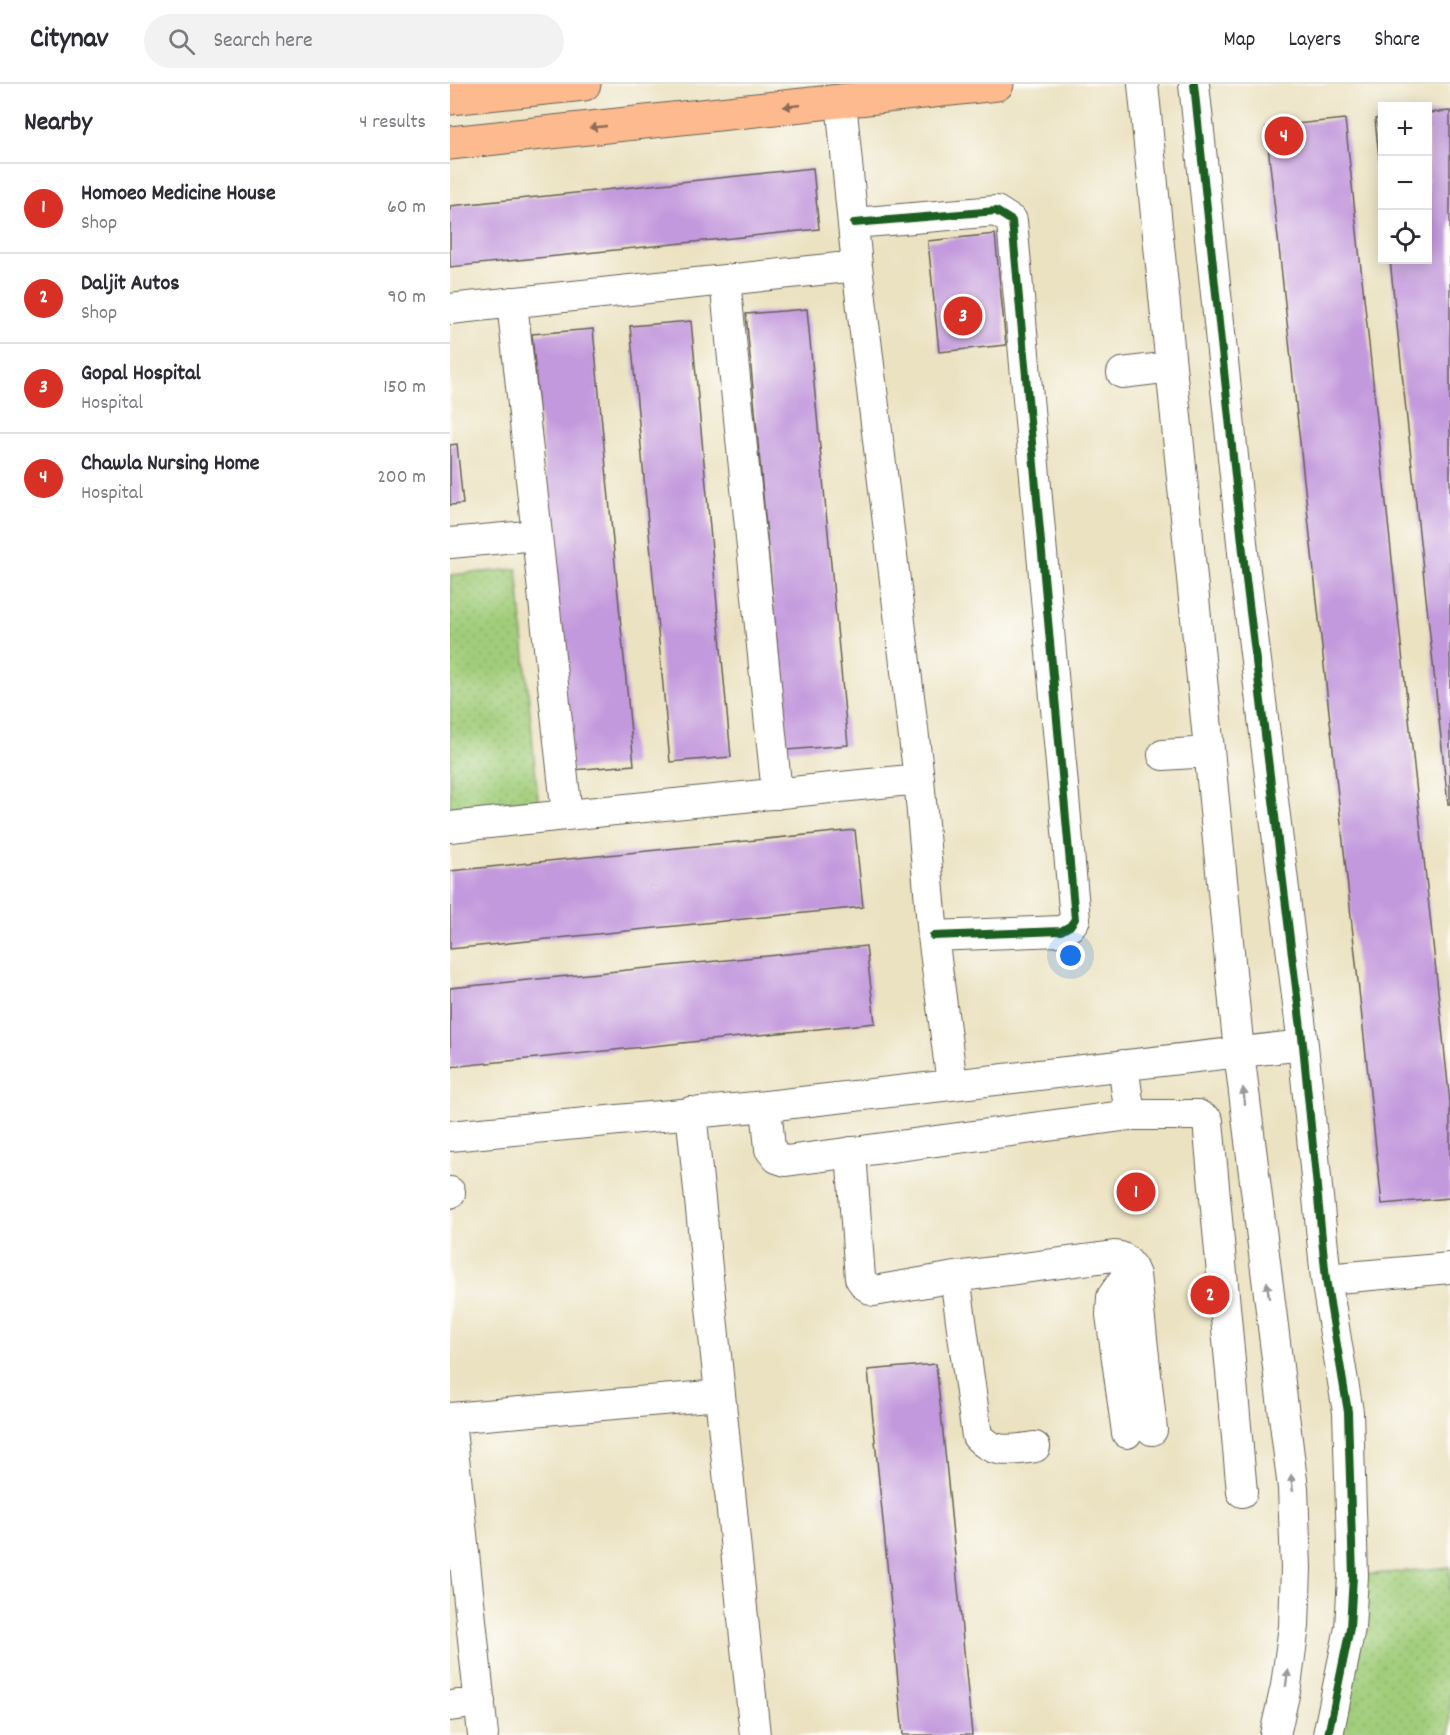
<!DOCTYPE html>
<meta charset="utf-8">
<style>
body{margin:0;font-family:Dekko,sans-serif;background:#f2f2f3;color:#2b2b33}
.controls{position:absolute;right:18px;top:18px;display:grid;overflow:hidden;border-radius:0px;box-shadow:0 3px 15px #0003}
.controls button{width:54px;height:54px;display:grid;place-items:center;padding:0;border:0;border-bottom:2px solid #e1e1e2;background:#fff;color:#2b2b33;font:30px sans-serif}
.you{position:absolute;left:621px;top:872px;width:21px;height:21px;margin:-15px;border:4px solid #fff;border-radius:50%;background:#1a73e8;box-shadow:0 0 0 9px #1a73e833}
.badge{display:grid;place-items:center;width:39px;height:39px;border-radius:50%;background:#d93025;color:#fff;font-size:20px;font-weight:700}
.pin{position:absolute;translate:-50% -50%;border:3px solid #fff;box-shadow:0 2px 6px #0006}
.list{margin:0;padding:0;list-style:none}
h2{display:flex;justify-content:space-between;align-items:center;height:78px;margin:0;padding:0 24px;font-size:26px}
h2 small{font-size:20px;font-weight:400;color:#7c7c81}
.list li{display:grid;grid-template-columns:39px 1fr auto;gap:18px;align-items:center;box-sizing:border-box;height:90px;padding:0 24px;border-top:2px solid #e1e1e2}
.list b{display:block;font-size:22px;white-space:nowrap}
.list p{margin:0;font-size:20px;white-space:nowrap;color:#7c7c81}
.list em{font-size:20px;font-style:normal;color:#7c7c81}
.icon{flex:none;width:33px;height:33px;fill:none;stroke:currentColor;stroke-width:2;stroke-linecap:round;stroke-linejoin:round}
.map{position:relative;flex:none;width:1000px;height:1651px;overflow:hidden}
header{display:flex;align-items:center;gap:36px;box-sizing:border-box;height:84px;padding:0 30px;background:#fff;border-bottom:2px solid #e1e1e2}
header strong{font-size:28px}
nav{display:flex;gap:33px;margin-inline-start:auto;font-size:21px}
.search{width:420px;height:54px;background:#f2f2f3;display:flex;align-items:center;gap:15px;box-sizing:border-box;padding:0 21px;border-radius:33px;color:#7c7c81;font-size:22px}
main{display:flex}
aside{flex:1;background:#fff}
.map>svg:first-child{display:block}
.park{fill:url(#park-dots);stroke:#5e744b;stroke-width:1.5}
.building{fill:#c399dd}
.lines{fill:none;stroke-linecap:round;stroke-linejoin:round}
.minor-casing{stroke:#646156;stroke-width:32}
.major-casing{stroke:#646156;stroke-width:35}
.minor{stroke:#fff;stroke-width:30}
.major{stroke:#fcba8e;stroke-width:33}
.cycleway-casing{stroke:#fdfcf7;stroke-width:11}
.cycleway{stroke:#1b5e20;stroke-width:8}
.oneway{fill:#8c6b55}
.oneway2{fill:#999}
</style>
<header>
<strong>Citynav</strong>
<div class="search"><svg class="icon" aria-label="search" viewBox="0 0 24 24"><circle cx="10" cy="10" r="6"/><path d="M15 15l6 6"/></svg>Search here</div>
<nav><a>Map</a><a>Layers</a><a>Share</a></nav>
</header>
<main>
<aside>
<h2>Nearby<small>4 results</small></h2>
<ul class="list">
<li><span class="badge">1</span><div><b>Homoeo Medicine House</b><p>Shop</p></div><em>60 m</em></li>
<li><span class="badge">2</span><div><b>Daljit Autos</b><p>Shop</p></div><em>90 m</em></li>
<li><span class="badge">3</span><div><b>Gopal Hospital</b><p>Hospital</p></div><em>150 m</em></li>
<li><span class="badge">4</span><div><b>Chawla Nursing Home</b><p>Hospital</p></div><em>200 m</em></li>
</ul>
</aside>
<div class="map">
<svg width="1000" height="1651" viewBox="0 0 1000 1651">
<defs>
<pattern id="park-dots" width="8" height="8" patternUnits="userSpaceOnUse" patternTransform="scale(1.5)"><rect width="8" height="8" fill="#a1cd7a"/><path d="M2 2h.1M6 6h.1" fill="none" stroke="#8aaf69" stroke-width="1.8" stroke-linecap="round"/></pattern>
</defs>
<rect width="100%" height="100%" fill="#fdfcf7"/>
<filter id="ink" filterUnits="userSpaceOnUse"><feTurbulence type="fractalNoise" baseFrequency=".0167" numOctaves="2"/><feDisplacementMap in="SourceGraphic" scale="12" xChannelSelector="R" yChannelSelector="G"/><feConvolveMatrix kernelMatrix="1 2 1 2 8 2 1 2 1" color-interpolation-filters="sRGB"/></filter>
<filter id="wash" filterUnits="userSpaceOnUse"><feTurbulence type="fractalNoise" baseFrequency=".008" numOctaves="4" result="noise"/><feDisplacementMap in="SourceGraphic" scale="24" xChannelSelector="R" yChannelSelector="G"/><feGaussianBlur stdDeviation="1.35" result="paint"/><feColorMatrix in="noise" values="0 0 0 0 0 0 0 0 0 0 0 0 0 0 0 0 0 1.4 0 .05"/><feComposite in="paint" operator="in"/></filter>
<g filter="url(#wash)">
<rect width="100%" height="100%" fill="#ebe2c1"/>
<path class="park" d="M67,485L88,716L0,723V491Z
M1000,1483V1651H867L903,1492Z"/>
<g id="blocks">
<path class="building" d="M1000,27V720H998L940,176H978V29Z
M932,34V92H931L925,35Z
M895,35L1000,1019V1114L932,1120L816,43Z
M363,84L369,145L0,183V122Z
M545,150L556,261L489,268L478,157Z
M357,225L398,661L337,666L296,230Z
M241,237L281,673L220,678L180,242Z
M143,245L184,681L122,686L82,250Z
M7,360L13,420L0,421V361Z
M405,746L413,823L0,865V787Z
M416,862L425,939L0,983V904Z
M486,1280L497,1388L522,1651H453L433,1437L418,1286Z"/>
</g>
</g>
<g filter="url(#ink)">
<use href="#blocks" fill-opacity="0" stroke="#646156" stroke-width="1.5"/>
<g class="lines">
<g class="minor-casing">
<path id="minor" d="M693,0L789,968L843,1404L846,1484L844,1542L836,1602L825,1651
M744,0L795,487L853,961L876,1195L898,1328L903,1492L900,1544L878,1651
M391,17L407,182L469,695L483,852L502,1000
M404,139L546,127L562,137L625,835L620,842L611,847L483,852
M275,196L327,710
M62,218L117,731
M0,225L407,182
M672,289L721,283
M0,459L87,451
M713,671L759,668
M0,743L469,695
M673,981L680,1031
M316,1022L320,1065L327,1074L336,1077L680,1031H748L758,1037L792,1408
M241,1028L305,1651
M0,1052L316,1022L853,961
M401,1068L410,1194L415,1201L424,1207L505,1193L664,1172C675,1172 681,1181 685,1191L702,1346
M0,1108V1109
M505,1193L527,1352C544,1371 561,1366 585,1363
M876,1195L1000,1184
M0,1334L270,1311
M0,1336L33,1651
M677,1349L661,1231L662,1213L682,1184
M0,1622L30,1618"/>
</g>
<g class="major-casing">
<path id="major" d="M0,14L134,0
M0,59L547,0"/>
</g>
<use href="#minor" class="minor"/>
<use href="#major" class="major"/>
<g class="cycleway-casing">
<path id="cycleway" d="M744,0L795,487L853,961L876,1195L898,1328L903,1492L900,1544L878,1651
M404,139L546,127L562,137L625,835L620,842L611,847L483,852"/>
</g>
<use href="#cycleway" class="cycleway"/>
</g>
<defs><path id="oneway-solid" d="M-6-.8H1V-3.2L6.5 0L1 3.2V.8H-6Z" transform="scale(1.5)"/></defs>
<g class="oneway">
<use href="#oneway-solid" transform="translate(342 22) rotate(174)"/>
<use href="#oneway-solid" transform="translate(148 43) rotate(174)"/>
</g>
<g class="oneway2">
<use href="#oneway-solid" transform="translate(794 1012) rotate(-97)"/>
<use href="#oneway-solid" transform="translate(818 1206) rotate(-97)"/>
<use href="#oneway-solid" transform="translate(842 1399) rotate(-96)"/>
<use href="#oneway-solid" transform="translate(837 1594) rotate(-82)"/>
</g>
</g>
</svg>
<div class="controls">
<button>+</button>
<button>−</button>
<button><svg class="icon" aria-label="locate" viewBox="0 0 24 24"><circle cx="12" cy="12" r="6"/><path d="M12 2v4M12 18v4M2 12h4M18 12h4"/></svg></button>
</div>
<div class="you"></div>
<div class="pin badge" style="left:686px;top:1108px">1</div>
<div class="pin badge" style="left:760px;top:1211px">2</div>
<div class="pin badge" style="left:513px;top:232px">3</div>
<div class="pin badge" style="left:834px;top:52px">4</div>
</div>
</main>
